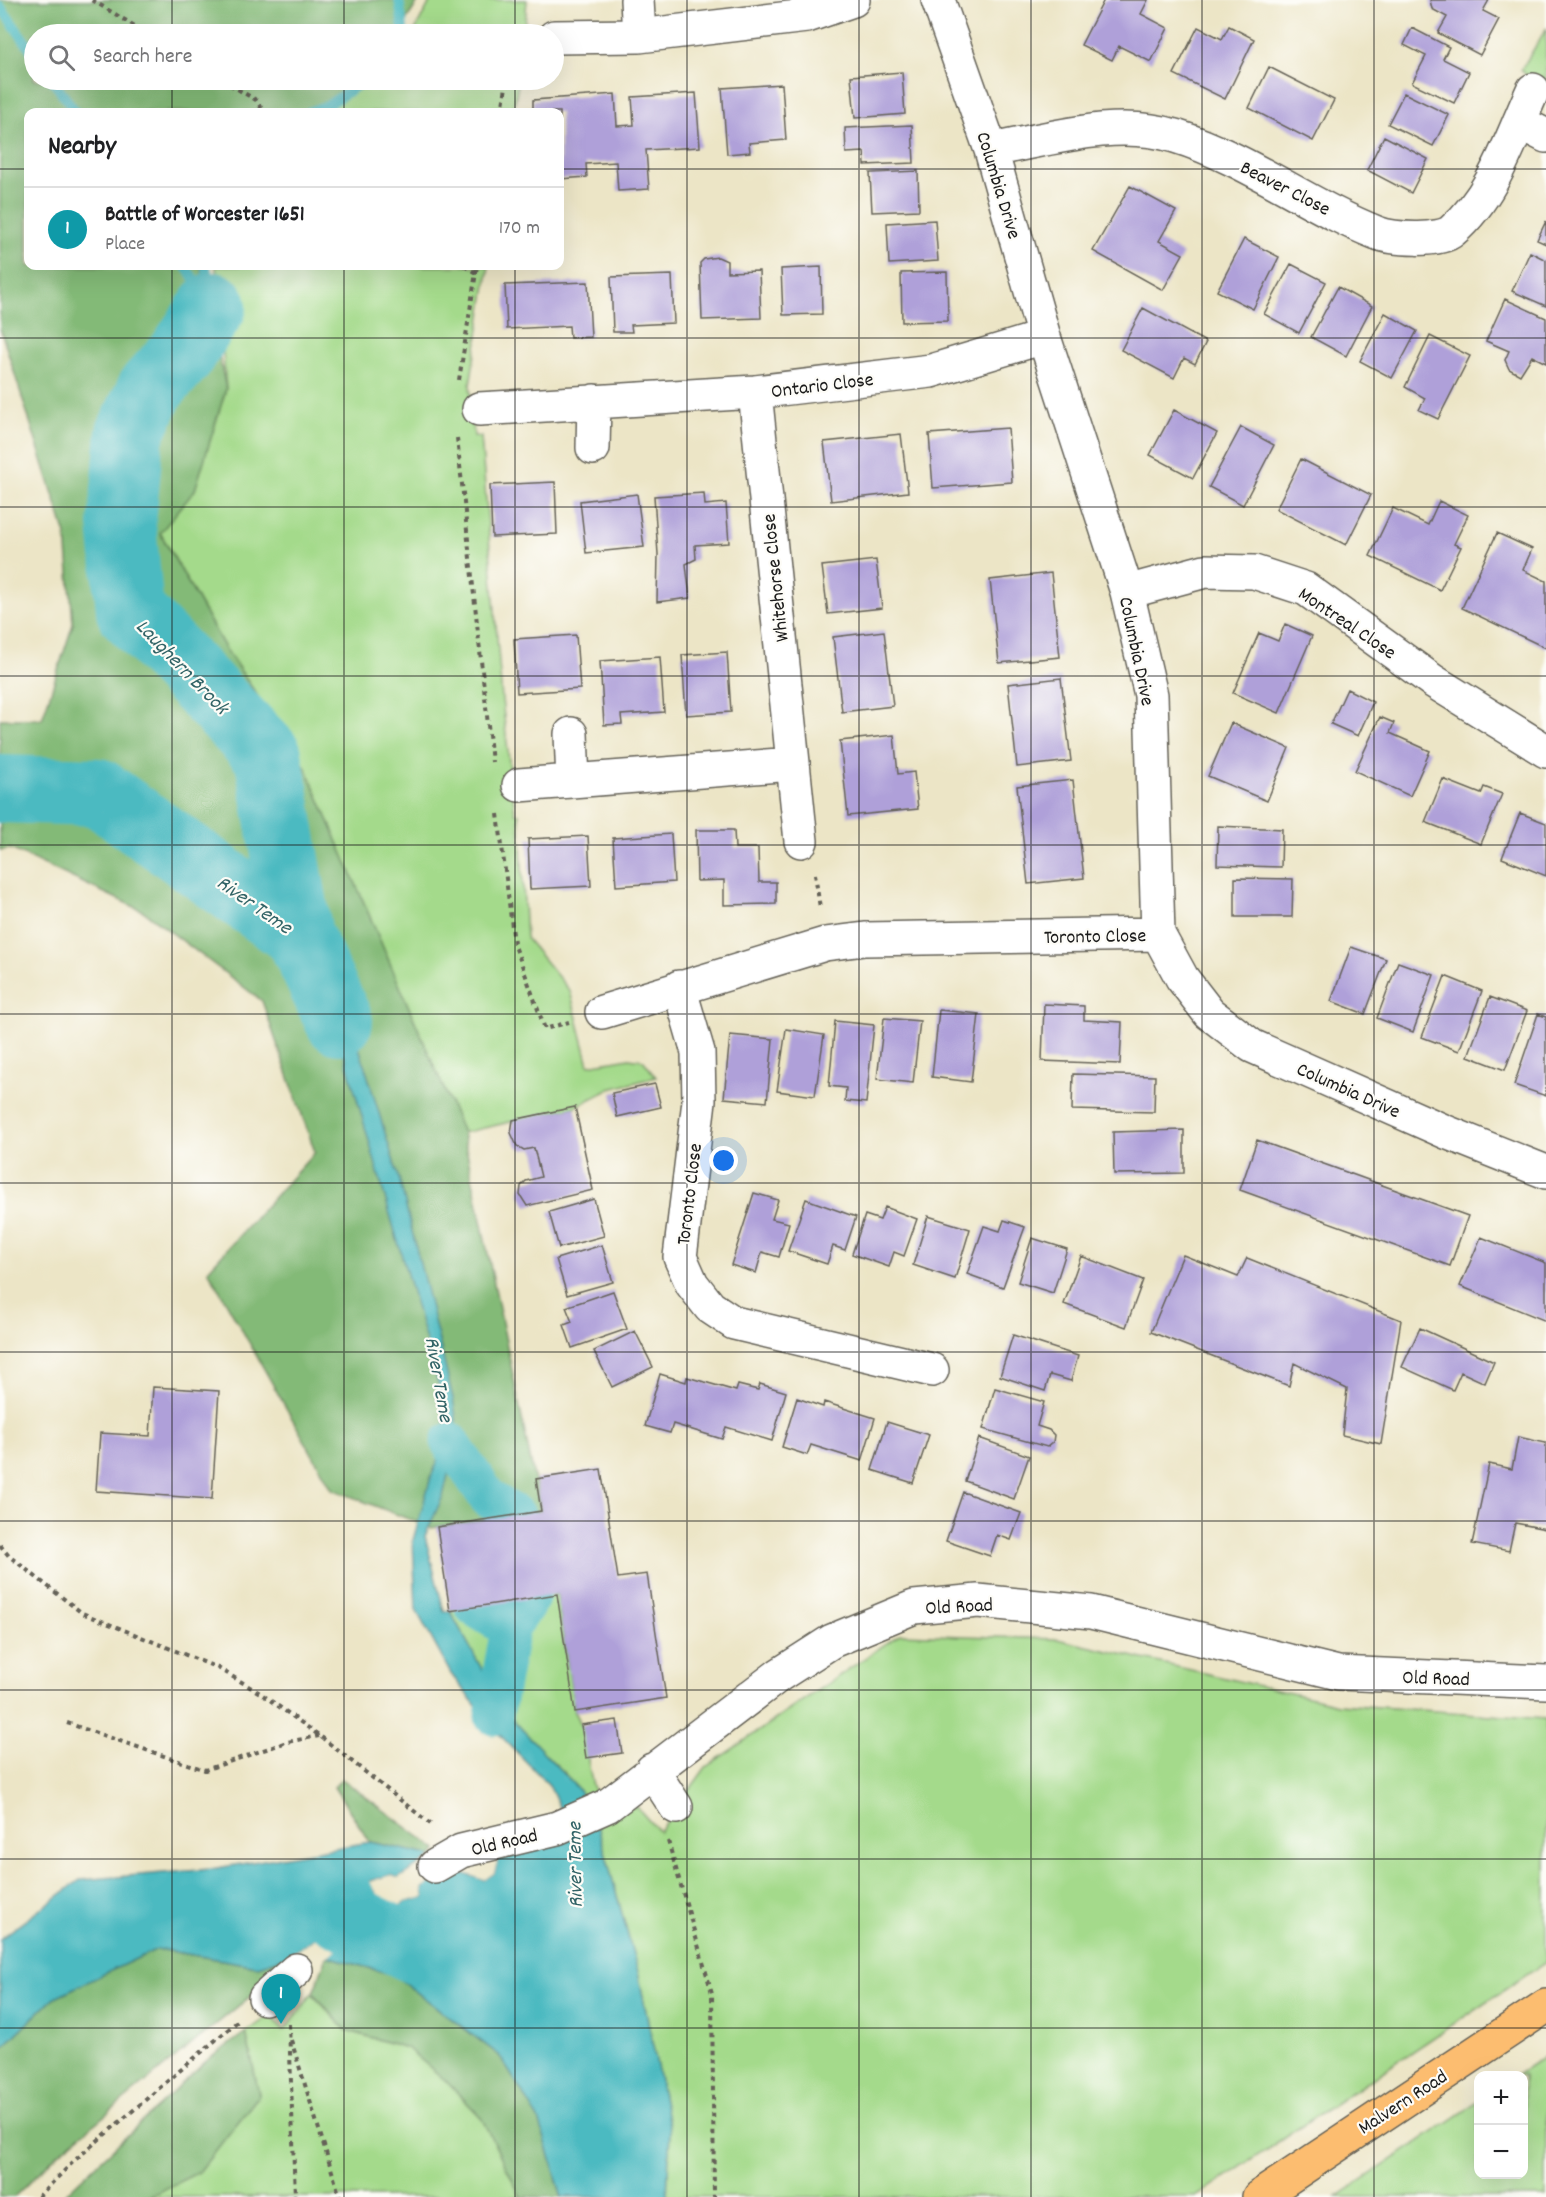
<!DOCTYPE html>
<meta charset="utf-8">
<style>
body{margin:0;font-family:Dekko,sans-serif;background:#f2f2f2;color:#202124}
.controls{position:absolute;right:18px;bottom:18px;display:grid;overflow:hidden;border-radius:12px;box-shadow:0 6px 24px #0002}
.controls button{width:54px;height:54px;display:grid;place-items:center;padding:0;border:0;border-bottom:2px solid #e0e0e0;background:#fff;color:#202124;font:30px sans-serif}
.you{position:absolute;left:724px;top:1161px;width:21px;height:21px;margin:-15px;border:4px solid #fff;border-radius:50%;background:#1a73e8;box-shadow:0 0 0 9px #1a73e833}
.badge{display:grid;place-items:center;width:39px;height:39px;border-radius:50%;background:#b5179e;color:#fff;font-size:20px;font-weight:700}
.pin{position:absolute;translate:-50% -50px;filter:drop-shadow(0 2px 3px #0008)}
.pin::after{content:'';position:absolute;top:32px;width:21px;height:18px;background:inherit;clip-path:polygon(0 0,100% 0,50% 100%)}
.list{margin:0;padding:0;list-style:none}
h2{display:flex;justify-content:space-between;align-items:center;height:78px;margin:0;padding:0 24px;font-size:26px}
h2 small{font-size:20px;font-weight:400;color:#757577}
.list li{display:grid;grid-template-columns:39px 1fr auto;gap:18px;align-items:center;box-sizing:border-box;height:84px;padding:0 24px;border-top:2px solid #e0e0e0}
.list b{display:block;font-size:22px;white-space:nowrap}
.list p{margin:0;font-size:20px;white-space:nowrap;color:#757577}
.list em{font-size:20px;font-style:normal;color:#757577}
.icon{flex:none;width:33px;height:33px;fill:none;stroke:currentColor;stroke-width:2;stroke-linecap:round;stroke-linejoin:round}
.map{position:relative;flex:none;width:1546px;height:2197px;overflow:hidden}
.search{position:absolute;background:#fff;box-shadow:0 6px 24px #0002;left:24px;top:24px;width:540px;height:66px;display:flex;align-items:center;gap:15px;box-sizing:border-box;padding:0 21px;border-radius:33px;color:#757577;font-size:22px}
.panel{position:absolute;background:#fff;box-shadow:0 6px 24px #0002;left:24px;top:108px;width:540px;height:162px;border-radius:12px}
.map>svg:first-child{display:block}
.green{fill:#a4da8b;stroke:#607b54;stroke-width:1.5}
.forest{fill:#83ba77;stroke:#506b4a;stroke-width:1.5}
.water{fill:#4bbac1;stroke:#346b6e;stroke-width:1.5}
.pier{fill:#ece5c6}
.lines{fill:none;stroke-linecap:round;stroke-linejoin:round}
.stream{stroke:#4bbac1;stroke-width:10}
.canal{stroke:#4bbac1;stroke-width:39}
.river{stroke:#4bbac1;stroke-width:68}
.building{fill:#afa0d9}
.minor-casing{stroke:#656258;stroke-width:36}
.major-casing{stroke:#656258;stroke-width:36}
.path{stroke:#656258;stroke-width:4;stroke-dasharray:4.5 4.5;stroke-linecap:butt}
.minor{stroke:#fff;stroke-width:33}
.major{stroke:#fcbd6f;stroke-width:33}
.grid{fill:none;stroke:#1c1c1c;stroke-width:1.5;stroke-opacity:0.55}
.labels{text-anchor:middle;stroke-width:4.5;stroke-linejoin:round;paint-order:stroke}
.street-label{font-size:20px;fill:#1c1c1c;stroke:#fdfcf7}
.water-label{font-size:21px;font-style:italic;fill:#316366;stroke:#fdfcf7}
</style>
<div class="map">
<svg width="1546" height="2197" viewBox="0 0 1546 2197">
<rect width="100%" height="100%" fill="#fdfcf7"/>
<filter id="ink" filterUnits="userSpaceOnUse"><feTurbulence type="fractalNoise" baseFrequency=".0167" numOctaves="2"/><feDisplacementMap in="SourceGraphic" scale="12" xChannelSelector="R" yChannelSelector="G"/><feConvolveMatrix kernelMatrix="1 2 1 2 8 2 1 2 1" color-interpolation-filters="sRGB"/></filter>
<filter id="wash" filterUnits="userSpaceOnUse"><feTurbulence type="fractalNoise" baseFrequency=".008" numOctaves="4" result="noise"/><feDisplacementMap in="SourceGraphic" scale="24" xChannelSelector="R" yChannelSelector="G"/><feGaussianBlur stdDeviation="1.35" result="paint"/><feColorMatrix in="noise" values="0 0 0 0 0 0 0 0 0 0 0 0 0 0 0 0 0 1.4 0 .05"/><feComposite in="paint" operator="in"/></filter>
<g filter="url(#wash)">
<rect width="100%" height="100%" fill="#ece5c6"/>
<path class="green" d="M431,0H527L524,34H413Z
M1546,29V93L1521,70Z
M370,80H519L513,112H315Z
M216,266H489L470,385L474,436L481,437L502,699L515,813L519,814L526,938L570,991L589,1065L629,1058L643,1060L656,1077L610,1089L575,1107L463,1133L305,766L225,648L160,532L195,490L226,389Z
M557,1594L575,1712C590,1736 585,1771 597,1797L586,1803L564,1772L540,1750L505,1711L450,1611Z
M900,1634L1057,1639L1338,1704L1546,1719V1962L1196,2197H667L670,2130L638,1972L597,1823L636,1806L659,1832L706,1767Z
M312,1994L346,2030L407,2048L445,2080L481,2117L521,2197H148L199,2172L259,2095L246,2032L271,2015L284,2031Z
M1546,2056V2197H1337L1478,2102V2174H1524V2076L1517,2075Z"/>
<path class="forest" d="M0,0H419L398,34H34V80H355L328,105L297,112H28V266H201L226,389L195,490L160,533L225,648L305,766L463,1133L541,1511L431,1528L332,1489L208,1270L315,1152L262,1001L143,911L11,849L0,850V719H42L73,624L66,535L0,328Z
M342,1779L437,1850L433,1856L370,1842L334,1787Z
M157,1949L258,1966L286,1957L291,1963L59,2153L14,2197H0V2050L53,1998Z
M327,1956L394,1975L499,2055L539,2118L562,2197H521L481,2117L445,2080L407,2048L346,2030L313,1993Z
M246,2032L259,2095L199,2172L148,2197H62L206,2061Z"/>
<path class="water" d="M305,933L355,1034L400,1182L453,1398L457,1423L452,1458L443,1496L425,1536L444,1611H450L505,1711L579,1790L586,1803L562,1813L549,1785L495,1730L451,1674L416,1610L413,1540L431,1477L446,1442L444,1404L345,1057L290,941Z
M597,1823L638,1972L670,2130L667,2197H562L539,2119L499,2055L394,1975L327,1956L356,1936L380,1932L377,1920L405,1902L424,1897L422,1889C452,1870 450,1868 484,1880L494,1873L499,1856Z
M370,1842L433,1856L398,1879L391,1875L370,1881L378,1894L348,1915L324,1920L330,1929L286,1957L258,1966L157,1949L53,1998L0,2050V1939L80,1880L211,1869Z"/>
<path class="pier" d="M496,1855L499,1856L494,1873L484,1880L459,1871L449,1872L422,1889L424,1897L405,1902L377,1920L380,1932L360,1938L356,1936L325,1958V1953L355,1933L361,1935L377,1930L375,1918L403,1900L421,1896L420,1887L447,1869L460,1868L484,1876L492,1871Z
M433,1857L435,1859L399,1882L390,1878L374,1883L381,1893L380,1896L349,1918L328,1921L332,1931L288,1959L286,1957L330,1929L323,1919L348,1915L378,1894L369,1882L391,1875L398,1879Z"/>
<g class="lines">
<path class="stream" d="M399,0L403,28L401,34
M0,6L34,54
M52,80L76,112
M309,112L328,105L365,80
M185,266L213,306
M206,266L212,301"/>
<path class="canal" d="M450,1442L489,1499L516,1515
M474,1607L510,1629
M494,1716L510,1629L530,1598"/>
<path class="river" d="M213,306L181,355L152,387L130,433L122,524L130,611L268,755L299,935
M0,789L98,792L299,935L339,1021
M253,1905L321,1904L462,1973"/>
</g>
<g id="blocks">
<path class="building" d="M1104,0H1148L1141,14L1168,28L1151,62L1119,46L1112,60L1081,45Z
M1430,0H1489L1483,11L1499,19L1480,55L1438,33L1447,17L1432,9Z
M1229,26L1254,39L1225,99L1174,74L1198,27L1222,39Z
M1412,28L1449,47L1443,59L1469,72L1454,103L1412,83L1426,56L1404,45Z
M1269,67L1334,100L1313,141L1249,108Z
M902,72L905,114L855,118L851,76Z
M782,84L786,140L749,143L750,152L727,154L722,88Z
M696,93L700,147L646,150L649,189L618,191L616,162L586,164L587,177L560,179V112H533V100L615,94L617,126L634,125L632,97Z
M1404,93L1449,115L1433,146L1388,124Z
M912,125L914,163L865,165L864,152L846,153L845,128Z
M1384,136L1428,159L1411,193L1367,170Z
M918,171L919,210L872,212L870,173Z
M1130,186L1176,211L1159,241L1183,254L1163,290L1093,251Z
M935,220L938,261L889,264L887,223Z
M1546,221V244L1537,240Z
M1244,239L1279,257L1253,309L1217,291Z
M1530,252L1546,260V306L1512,291Z
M718,257L727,261V272L759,271L761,318L702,320L700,263L704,259Z
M1291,264L1326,282L1299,333L1264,314Z
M821,267L822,314L783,315L781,269Z
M947,272L948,321L902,322L901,273Z
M672,275L674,323L631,325L632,332H613L611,277Z
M588,282L591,337L570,338L569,326L507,329L505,285Z
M1338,287L1372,306L1346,356L1311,337Z
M1505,299L1546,318V363L1532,356L1520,375L1509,369L1505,360L1509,351L1486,341Z
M1143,308L1206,342L1195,364L1184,358L1174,378L1121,350Z
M1385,313L1417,331L1392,378L1360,361Z
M1430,336L1470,356L1438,419L1419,410L1425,398L1405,387Z
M1174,410L1217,433L1193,478L1150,455Z
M1241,427L1274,445L1243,505L1209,487Z
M1008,428L1012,482L933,488L929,434Z
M901,434L908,492L831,501L824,442Z
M1301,459L1371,495L1346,545L1276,509Z
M555,482L557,534L492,537L490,485Z
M704,493L705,505L726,503L729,543L695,545L696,559L686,564L690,598L657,602L658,554L654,496Z
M637,494L644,547L586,553L580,501Z
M1439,501L1468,515L1454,544L1461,547L1440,590L1370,556L1393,508L1428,525Z
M1497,533L1532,549L1523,570L1546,581V648L1462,608Z
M876,560L882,608L828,614L822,566Z
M1051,573L1060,657L999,663L990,580Z
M1285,624L1312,636L1279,713L1233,693L1259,633L1278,641Z
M884,631L893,706L842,712L833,637Z
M576,635L580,689L517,693L514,639Z
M727,652L731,712L686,715L682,655Z
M660,657L664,712L621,715L622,724L604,725L600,661Z
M1061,678L1071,761L1017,767L1008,684Z
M1347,689L1373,702L1358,736L1331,724Z
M1380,717L1394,723L1390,733L1430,751L1410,796L1355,771Z
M1231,723L1289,748L1267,801L1208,776Z
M894,735L898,774L914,772L918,809L848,816L840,741Z
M1443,779L1481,794L1484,787L1502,794L1481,844L1425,822Z
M1073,780L1084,878L1028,884L1017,786Z
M1520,813L1546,823V876L1502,858Z
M1218,826L1282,829L1281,867L1217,865Z
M696,830H734L735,848H758L759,882H776V904L724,905V880L697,881Z
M671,834L674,882L616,886L613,838Z
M588,836L591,886L530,889L528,839Z
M1235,878L1293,879L1292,917H1235Z
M1351,947L1386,959L1365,1014L1331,1001Z
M1398,962L1434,975L1413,1032L1377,1018Z
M1445,976L1482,991L1459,1051L1422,1037Z
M1490,997L1527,1011L1505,1070L1468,1056Z
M1044,1004L1084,1006V1020L1122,1022L1120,1064L1042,1061Z
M939,1010L979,1014L971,1082L932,1077Z
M1538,1014L1546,1017V1096L1514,1085Z
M884,1018L920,1021L913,1083L877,1079Z
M835,1021L874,1025L866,1103L845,1101L846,1088L829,1086Z
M786,1029L824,1035L815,1096L777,1091Z
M730,1035L773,1039L767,1102L724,1098Z
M1073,1074L1155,1076L1154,1112L1072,1110Z
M655,1084L661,1107L617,1117L612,1093Z
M575,1107L593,1190L527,1206L520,1195L521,1186L526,1181L541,1177L534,1148L524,1150L517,1146L511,1133L513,1120Z
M1184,1130V1173L1114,1174L1113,1132Z
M1257,1140L1468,1216L1450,1266L1240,1190Z
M754,1193L778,1200L772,1219L789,1223L779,1257L762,1252L756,1273L731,1265Z
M594,1199L604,1236L559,1248L549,1212Z
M806,1199L856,1217L845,1250L833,1246L827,1264L788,1251Z
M885,1207L917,1219L904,1256L894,1252L889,1267L852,1254L865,1215L880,1220Z
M928,1216L970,1229L955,1279L913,1265Z
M1004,1220L1025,1227L1003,1287L967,1274L984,1226L1000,1231Z
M1481,1237L1546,1263V1321L1460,1286Z
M1032,1238L1067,1249L1053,1293L1018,1282Z
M602,1245L613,1282L567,1295L556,1259Z
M1183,1255L1238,1277L1247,1258L1401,1320L1381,1444L1342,1435L1347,1389L1294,1363L1289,1386L1151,1332Z
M1081,1256L1143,1280L1126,1327L1064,1304Z
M613,1291L627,1329L572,1348L564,1325L572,1322L566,1307Z
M1420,1328L1494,1362L1485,1383L1461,1372L1453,1390L1402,1367Z
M635,1331L653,1367L612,1387L594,1351Z
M1013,1335L1078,1356L1071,1381L1050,1375L1045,1391L1000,1376Z
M660,1374L686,1382L687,1377L736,1391L738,1385L758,1390L760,1384L786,1392L772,1441L726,1427L722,1439L673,1424L670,1433L645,1426Z
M153,1387L219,1391L212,1499L96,1491L100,1433L150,1436Z
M995,1388L1044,1402L1037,1426L1049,1430L1054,1435L1053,1442L1047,1447L983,1429Z
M797,1398L823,1407L824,1402L875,1418L862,1461L811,1445L807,1455L782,1447Z
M887,1422L929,1435L913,1483L872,1470Z
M1518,1437L1546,1443V1529L1515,1523L1509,1551L1472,1544L1489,1464L1512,1469Z
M979,1438L1029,1456L1014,1499L965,1481Z
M601,1469L618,1578L647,1574L666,1698L575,1712L557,1594L450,1611L437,1527L541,1511L536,1479Z
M963,1492L1021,1513L1011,1540L997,1535L990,1556L946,1541Z
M617,1720L622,1753L586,1758L581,1725Z"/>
</g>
</g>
<g filter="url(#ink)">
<use href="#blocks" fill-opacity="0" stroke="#656258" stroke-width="1.5"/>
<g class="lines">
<g class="minor-casing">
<path id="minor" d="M637,0L639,36
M938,0L991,150L1044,337L1127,592L1151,695L1158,934L1182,978L1209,1013L1252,1046L1446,1132L1546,1172
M554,37L639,36L807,16L853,0
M1519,122L1546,136
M991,150C1051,139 1116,118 1175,136C1247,158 1308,206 1377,233C1392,239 1440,242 1452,231C1494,195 1511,138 1533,90
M755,392L801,841
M479,409L755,392L931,371L1044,337
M593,448L594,401
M1127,592L1205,571L1254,572L1306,589L1433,681L1546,751
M571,734L573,781
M519,785L793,764
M679,987L698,1052L699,1101L680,1257L692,1284L710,1307L734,1323L932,1370
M602,1012L825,944L865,939L1158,934
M652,1770L676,1807
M435,1866L461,1851L557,1828L607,1806L779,1675L832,1641L914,1607L978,1601L1091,1612L1338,1673L1546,1682
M265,1998L296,1970"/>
</g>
<g class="major-casing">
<path id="major" d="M1259,2197L1546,2006"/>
</g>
<path class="path" d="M92,0L148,34
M222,80L256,100L264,112
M502,112L507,80
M464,266L476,273
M459,380L477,266
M457,438L492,762
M498,814L514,943L545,1029L569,1022
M815,874L820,908
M0,1545L9,1556L82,1613L218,1668L260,1693L320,1736L433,1826
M67,1723L205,1770L287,1742L319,1736
M668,1841L712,1993L714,2197
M289,2024L295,2197
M291,2040L340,2197
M38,2197L75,2160L238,2021"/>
<use href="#minor" class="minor"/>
<use href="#major" class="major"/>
</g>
</g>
<path class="grid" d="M172,0V34M344,0V34M515,0V34M687,0V2197M859,0V2197M1031,0V2197M1202,0V2197M1374,0V2197M172,80V112M344,80V112M515,80V112M0,169H28M560,169H1546M172,266V2197M344,266V2197M515,266V2197M0,338H1546M0,507H1546M0,676H1546M0,845H1546M0,1014H1546M0,1183H1546M0,1352H1546M0,1521H1546M0,1690H1546M0,1859H1546M0,2028H1546"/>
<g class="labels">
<g class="street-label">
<text transform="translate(1000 185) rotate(73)" y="7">Columbia Drive</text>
<text transform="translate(1286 187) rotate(27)" y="7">Beaver Close</text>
<text transform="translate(822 384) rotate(-7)" y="7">Ontario Close</text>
<text transform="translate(774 578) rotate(-96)" y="7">Whitehorse Close</text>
<text transform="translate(1348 622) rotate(34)" y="7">Montreal Close</text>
<text transform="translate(1138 651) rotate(78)" y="7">Columbia Drive</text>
<text transform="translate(1095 935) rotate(-1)" y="7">Toronto Close</text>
<text transform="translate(1349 1089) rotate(24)" y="7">Columbia Drive</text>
<text transform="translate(688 1194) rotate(-83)" y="7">Toronto Close</text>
<text transform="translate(959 1605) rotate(-3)" y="7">Old Road</text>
<text transform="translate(1436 1677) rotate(2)" y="7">Old Road</text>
<text transform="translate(504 1841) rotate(-13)" y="7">Old Road</text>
<text transform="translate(1402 2101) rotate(-33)" y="7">Malvern Road</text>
</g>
<g class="water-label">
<text transform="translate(183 666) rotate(46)" y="7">Laughern Brook</text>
<text transform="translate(255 904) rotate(35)" y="7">River Teme</text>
<text transform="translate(440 1379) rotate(80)" y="7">River Teme</text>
<text transform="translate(574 1865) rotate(-91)" y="7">River Teme</text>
</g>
</g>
</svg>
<div class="controls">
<button>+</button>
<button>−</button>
</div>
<div class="you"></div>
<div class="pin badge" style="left:281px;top:2024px;background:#0f9aa8">1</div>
<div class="search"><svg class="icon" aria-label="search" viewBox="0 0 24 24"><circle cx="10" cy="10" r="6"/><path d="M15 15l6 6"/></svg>Search here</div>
<section class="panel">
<h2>Nearby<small></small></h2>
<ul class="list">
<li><span class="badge" style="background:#0f9aa8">1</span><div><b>Battle of Worcester 1651</b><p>Place</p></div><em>170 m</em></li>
</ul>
</section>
</div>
